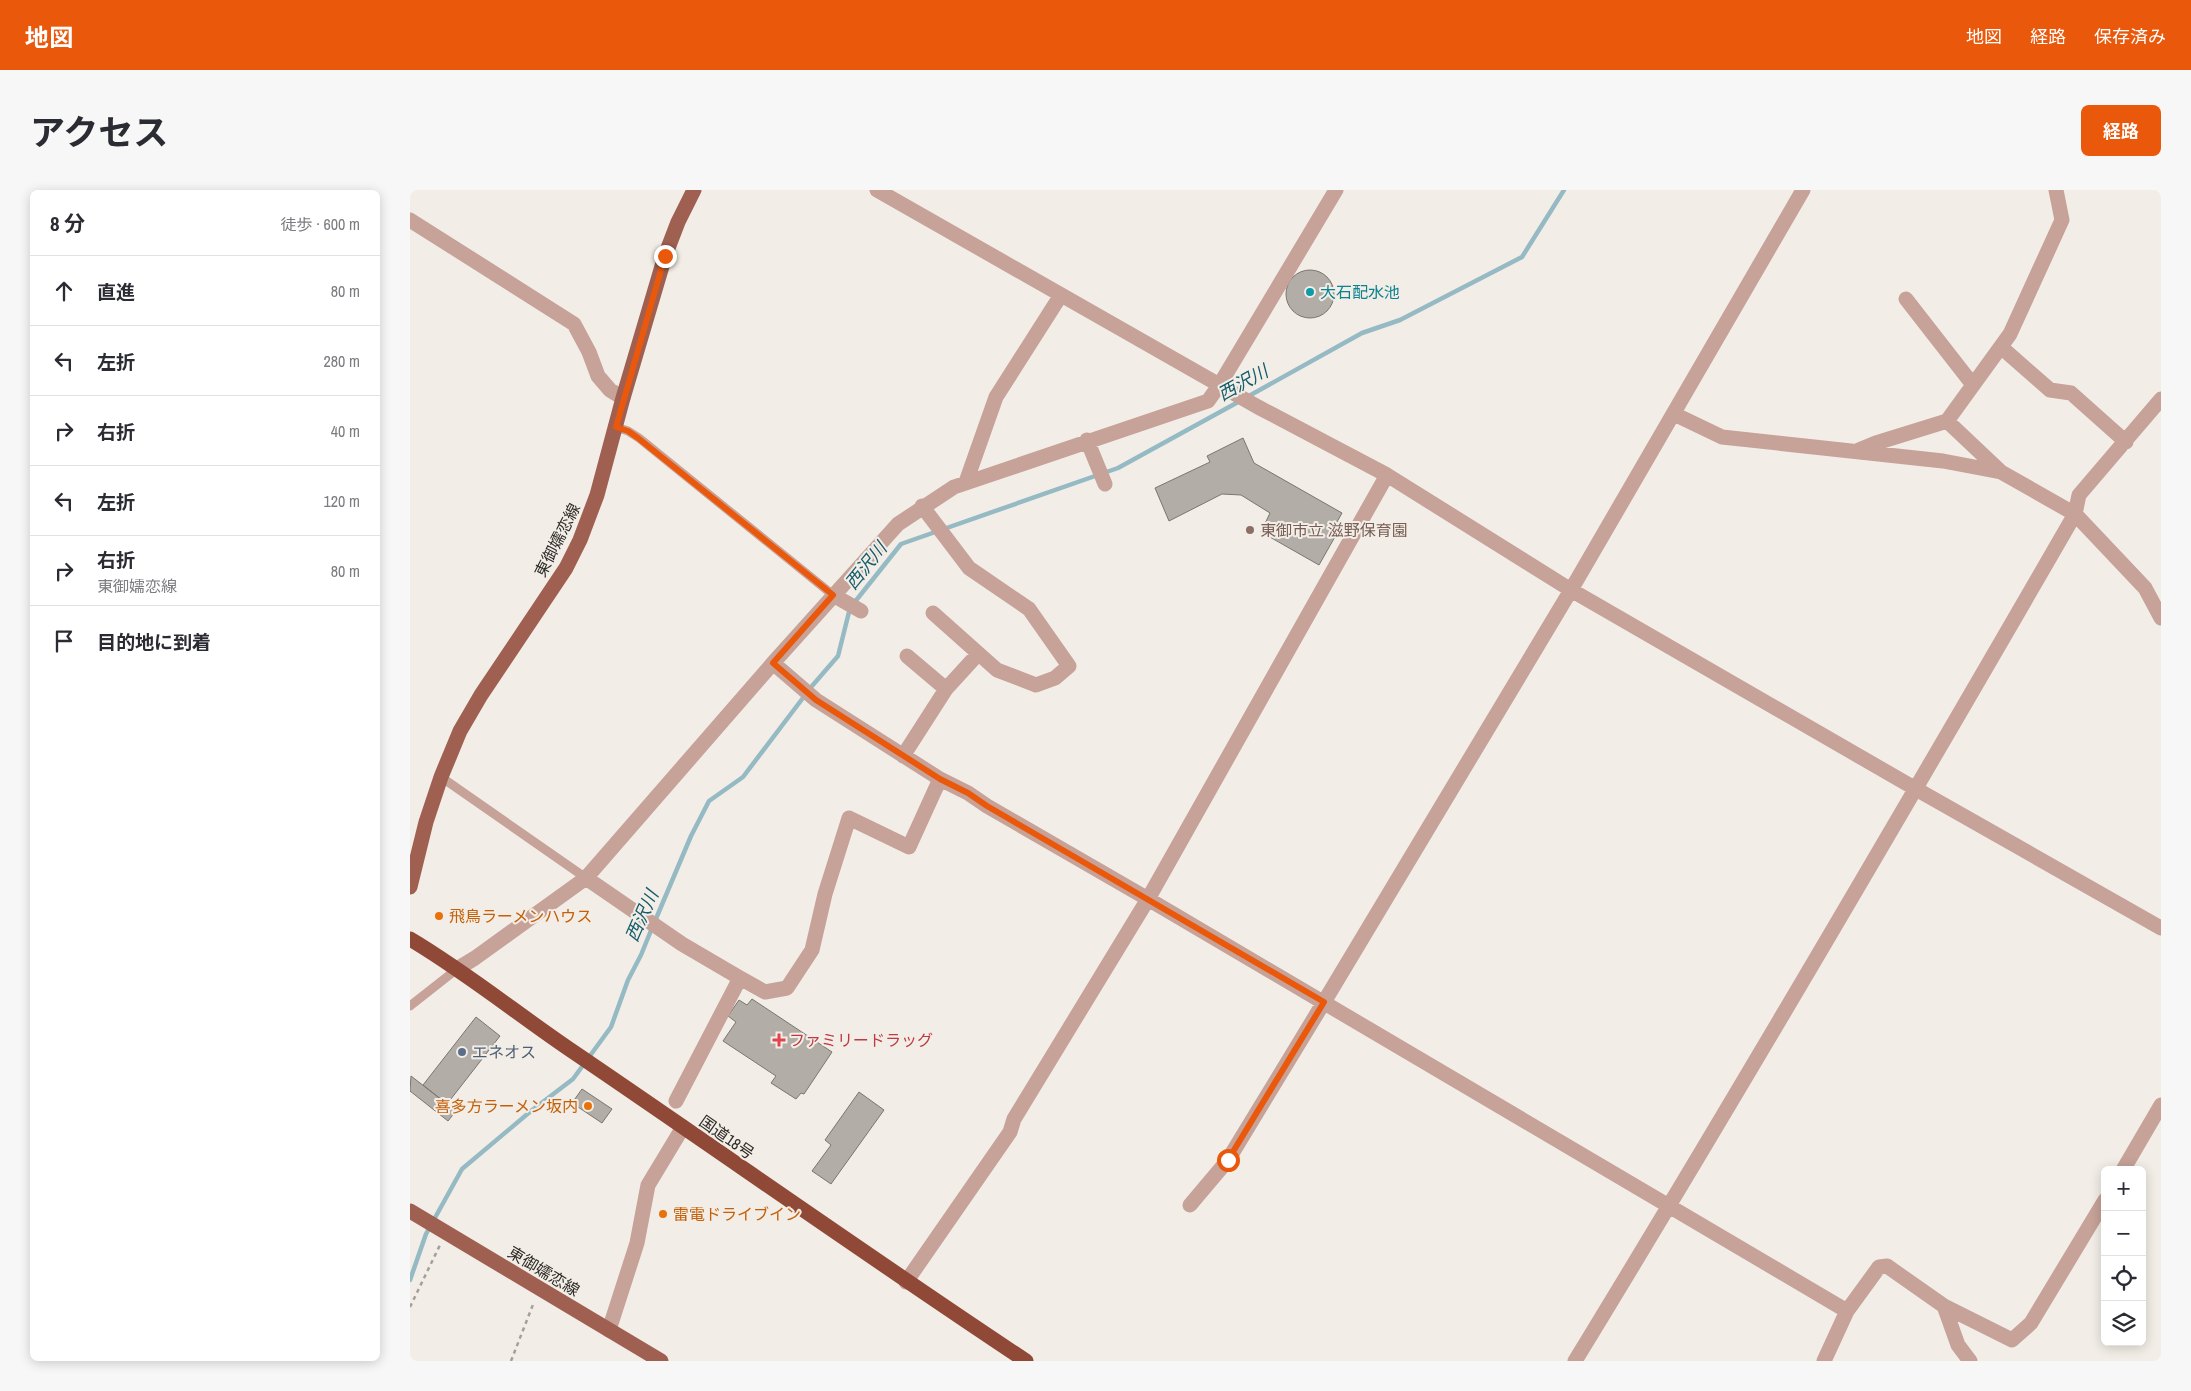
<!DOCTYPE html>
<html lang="ja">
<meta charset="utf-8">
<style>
body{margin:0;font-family:"Archivo Narrow","Noto Sans JP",sans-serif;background:#f7f7f7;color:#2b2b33}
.controls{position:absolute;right:15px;bottom:15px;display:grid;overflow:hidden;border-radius:8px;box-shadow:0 2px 12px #0003}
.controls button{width:45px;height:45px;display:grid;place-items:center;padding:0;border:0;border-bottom:1px solid #e1e1e2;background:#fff;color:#2b2b33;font:25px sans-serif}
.stop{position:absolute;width:15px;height:15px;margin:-11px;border:4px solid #ea580c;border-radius:50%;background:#fff}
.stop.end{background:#ea580c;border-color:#fff;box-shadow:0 1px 5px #0008}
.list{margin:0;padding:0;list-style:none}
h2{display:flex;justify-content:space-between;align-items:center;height:65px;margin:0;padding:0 20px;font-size:21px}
h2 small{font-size:16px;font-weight:400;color:#7c7c81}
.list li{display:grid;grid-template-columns:32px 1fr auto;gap:15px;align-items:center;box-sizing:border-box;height:70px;padding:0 20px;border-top:1px solid #e1e1e2}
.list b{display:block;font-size:19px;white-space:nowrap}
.list p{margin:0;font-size:16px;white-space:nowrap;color:#7c7c81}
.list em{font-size:16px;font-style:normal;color:#7c7c81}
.icon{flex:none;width:28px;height:28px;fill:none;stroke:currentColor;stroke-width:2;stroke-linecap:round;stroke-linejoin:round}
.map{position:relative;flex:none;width:1751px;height:1171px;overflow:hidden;border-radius:8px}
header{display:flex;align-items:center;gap:30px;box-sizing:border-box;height:70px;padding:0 25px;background:#ea580c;color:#fff}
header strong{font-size:24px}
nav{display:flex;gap:28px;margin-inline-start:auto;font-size:18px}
.intro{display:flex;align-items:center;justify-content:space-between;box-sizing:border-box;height:120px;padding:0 30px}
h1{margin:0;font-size:35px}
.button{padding:12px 22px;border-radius:8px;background:#ea580c;color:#fff;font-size:18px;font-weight:700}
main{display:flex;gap:30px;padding:0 30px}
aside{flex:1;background:#fff;border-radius:8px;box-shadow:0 2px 12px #0003}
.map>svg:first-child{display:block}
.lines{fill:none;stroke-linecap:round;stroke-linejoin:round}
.stream{stroke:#96bac3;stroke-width:4.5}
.building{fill:#b2aea7;stroke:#79766f}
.path{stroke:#a3a09b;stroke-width:2.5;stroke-dasharray:4 4;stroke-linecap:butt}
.lane{stroke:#c6a298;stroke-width:9}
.street{stroke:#c6a298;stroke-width:15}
.primary{stroke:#9f6051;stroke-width:15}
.highway{stroke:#904837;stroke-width:15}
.route{stroke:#ea580c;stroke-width:6}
.culture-dot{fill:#0f9aa8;stroke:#f2eee7;stroke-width:2}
.education-dot{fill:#8d6e63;stroke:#f2eee7;stroke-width:2}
.food-dot{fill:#e8710a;stroke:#f2eee7;stroke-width:2}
.health-dot{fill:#e0444e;stroke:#f2eee7;stroke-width:2}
.service-dot{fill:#5c6f8a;stroke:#f2eee7;stroke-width:2}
.labels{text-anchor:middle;stroke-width:4;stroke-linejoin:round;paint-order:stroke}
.culture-label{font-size:16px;fill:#0d838f;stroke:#f2eee7;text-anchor:start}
.education-label{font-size:16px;fill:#785e54;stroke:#f2eee7;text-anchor:start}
.street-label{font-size:16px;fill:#2d2b28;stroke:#f2eee7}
.food-label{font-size:16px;fill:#c56008;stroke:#f2eee7;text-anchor:start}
.health-label{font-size:16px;fill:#be3a42;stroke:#f2eee7;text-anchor:start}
.service-label{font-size:16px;fill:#4e5e75;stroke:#f2eee7;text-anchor:start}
.water-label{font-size:18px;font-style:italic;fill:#155d6b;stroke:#f2eee7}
</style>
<header>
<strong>地図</strong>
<nav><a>地図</a><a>経路</a><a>保存済み</a></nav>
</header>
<div class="intro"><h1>アクセス</h1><a class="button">経路</a></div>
<main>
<aside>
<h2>8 分<small>徒歩 · 600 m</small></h2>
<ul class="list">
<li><svg class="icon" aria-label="ahead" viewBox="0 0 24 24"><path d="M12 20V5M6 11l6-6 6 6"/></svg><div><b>直進</b></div><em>80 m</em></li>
<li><svg class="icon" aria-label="left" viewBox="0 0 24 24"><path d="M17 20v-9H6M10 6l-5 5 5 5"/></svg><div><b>左折</b></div><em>280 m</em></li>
<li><svg class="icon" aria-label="right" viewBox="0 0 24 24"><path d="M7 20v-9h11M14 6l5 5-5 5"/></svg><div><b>右折</b></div><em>40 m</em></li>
<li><svg class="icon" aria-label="left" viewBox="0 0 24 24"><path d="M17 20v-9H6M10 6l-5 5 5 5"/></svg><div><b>左折</b></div><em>120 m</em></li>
<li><svg class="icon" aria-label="right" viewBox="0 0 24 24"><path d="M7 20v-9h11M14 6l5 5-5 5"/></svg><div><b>右折</b><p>東御嬬恋線</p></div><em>80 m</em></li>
<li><svg class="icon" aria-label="arrive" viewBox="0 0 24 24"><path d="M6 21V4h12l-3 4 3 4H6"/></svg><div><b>目的地に到着</b></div></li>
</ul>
</aside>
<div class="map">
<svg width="1751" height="1171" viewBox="0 0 1751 1171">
<rect width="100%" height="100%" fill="#f2eee7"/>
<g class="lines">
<path class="stream" d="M837,207L952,143L990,130L1112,67L1154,0
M245,731L281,646L299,611L333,587L402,496L428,466L440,418L491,354L708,278L830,211
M0,1090L16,1044L52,979L121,921L163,889L201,837L218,790L231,765L242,738"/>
</g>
<path class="building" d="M876 104a24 24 0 1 1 48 0a24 24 0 1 1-48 0Z
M833,248L844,273L932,323L922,341L926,345L909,375L851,342L860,323L831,305L812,304L759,331L745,298L800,272L797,266Z
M342,809L422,862L394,904L391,903L386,909L361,893L366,886L313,851L326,832L318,826L329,810L337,815Z
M66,827L90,846L37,914L13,895Z
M1,886L46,921L38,931L0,901Z
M172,899L202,919L192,933L162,913Z
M449,902L474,920L421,994L402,981L421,955L415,950Z"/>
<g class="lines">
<path class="path" d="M0,1117L30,1055
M101,1171L124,1112"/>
<path class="lane" d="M206,237L218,241L229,248L423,405
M31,587L176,688
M0,816L47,779"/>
<path class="street" d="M467,0L848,217L977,285L1161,400L1506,599L1751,738
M0,30L164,134L179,162L188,186L200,200L213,208
M1496,109L1563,195
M1591,157L1640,200L1661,203L1716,252
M1264,224L1312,247L1533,271L1591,282L1665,324L1735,398L1751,428
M1537,231L1591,282
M677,250L695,294
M1449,260L1466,253L1537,231L1600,144L1652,30L1646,0
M556,292L586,207L651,105
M512,316L559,378L619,419L659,476L645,488L626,495L587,480L523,423
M423,405L451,421
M497,466L536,499
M363,473L406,510L530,589L558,603L577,616L738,709L1437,1121
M493,566L536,499L568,464
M176,688L272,754L330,788L355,802L377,798L402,760L415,704L439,628L499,657L530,589
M47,779L65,768L176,688L363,473L488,334L544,297L798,211L810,194L926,0
M266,911L330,788
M1713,980L1751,915
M780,1015L818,970L914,812L1161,400L1393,0
M496,1092L600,942L604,929L738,709L977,285
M1534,1116L1548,1155L1560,1171
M199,1140L227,1053L238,995L273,937
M1165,1171C1336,891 1501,608 1665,324L1669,305L1751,209
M1414,1171L1437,1121L1469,1077L1477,1076L1534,1116L1602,1150L1621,1133L1695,1010"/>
<path class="primary" d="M0,697L16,632L31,587L50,541L71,505L156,378L170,350L187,305L213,208L255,66L268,32L284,0
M0,1021L251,1171"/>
<path class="highway" d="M0,749C59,784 111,827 168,865C318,967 465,1071 616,1171"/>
</g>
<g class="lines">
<path class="route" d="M255,66L206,237L218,241L228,248L423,405L363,473L406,510L530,589L558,603L577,616L914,812L818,970"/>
</g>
<circle class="culture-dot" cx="900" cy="102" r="5"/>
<circle class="education-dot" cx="840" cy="340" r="5"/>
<g class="food-dot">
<circle cx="29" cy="726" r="5"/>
<circle cx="178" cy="916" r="5"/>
<circle cx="253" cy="1024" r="5"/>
</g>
<path class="health-dot" d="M366.5 842.5h5v5h5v5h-5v5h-5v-5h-5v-5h5z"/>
<circle class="service-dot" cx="52" cy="862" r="5"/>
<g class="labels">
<g class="culture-label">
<text x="910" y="108">大石配水池</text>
</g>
<g class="education-label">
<text x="850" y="346">東御市立 滋野保育園</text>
</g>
<g class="street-label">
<text transform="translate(147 350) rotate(-63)" y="6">東御嬬恋線</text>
<text transform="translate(317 947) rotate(35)" y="6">国道18号</text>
<text transform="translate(134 1081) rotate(31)" y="6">東御嬬恋線</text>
</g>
<g class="food-label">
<text x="39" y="732">飛鳥ラーメンハウス</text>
<text x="168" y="922" text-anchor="end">喜多方ラーメン坂内</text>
<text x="263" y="1030">雷電ドライブイン</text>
</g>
<g class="health-label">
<text x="379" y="856">ファミリードラッグ</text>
</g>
<g class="service-label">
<text x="62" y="868">エネオス</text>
</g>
<g class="water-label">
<text transform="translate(833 193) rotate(-29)" y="6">西沢川</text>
<text transform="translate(456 376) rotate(-51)" y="6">西沢川</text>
<text transform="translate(232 726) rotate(-66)" y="6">西沢川</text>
</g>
</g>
</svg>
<div class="controls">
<button>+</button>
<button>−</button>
<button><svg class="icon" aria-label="locate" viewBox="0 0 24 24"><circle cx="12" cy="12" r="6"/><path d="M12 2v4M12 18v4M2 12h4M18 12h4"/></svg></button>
<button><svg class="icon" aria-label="layers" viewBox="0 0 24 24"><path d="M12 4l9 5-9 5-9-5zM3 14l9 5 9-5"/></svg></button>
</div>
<div class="stop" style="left:818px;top:970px"></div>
<div class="stop end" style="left:255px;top:66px"></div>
</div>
</main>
